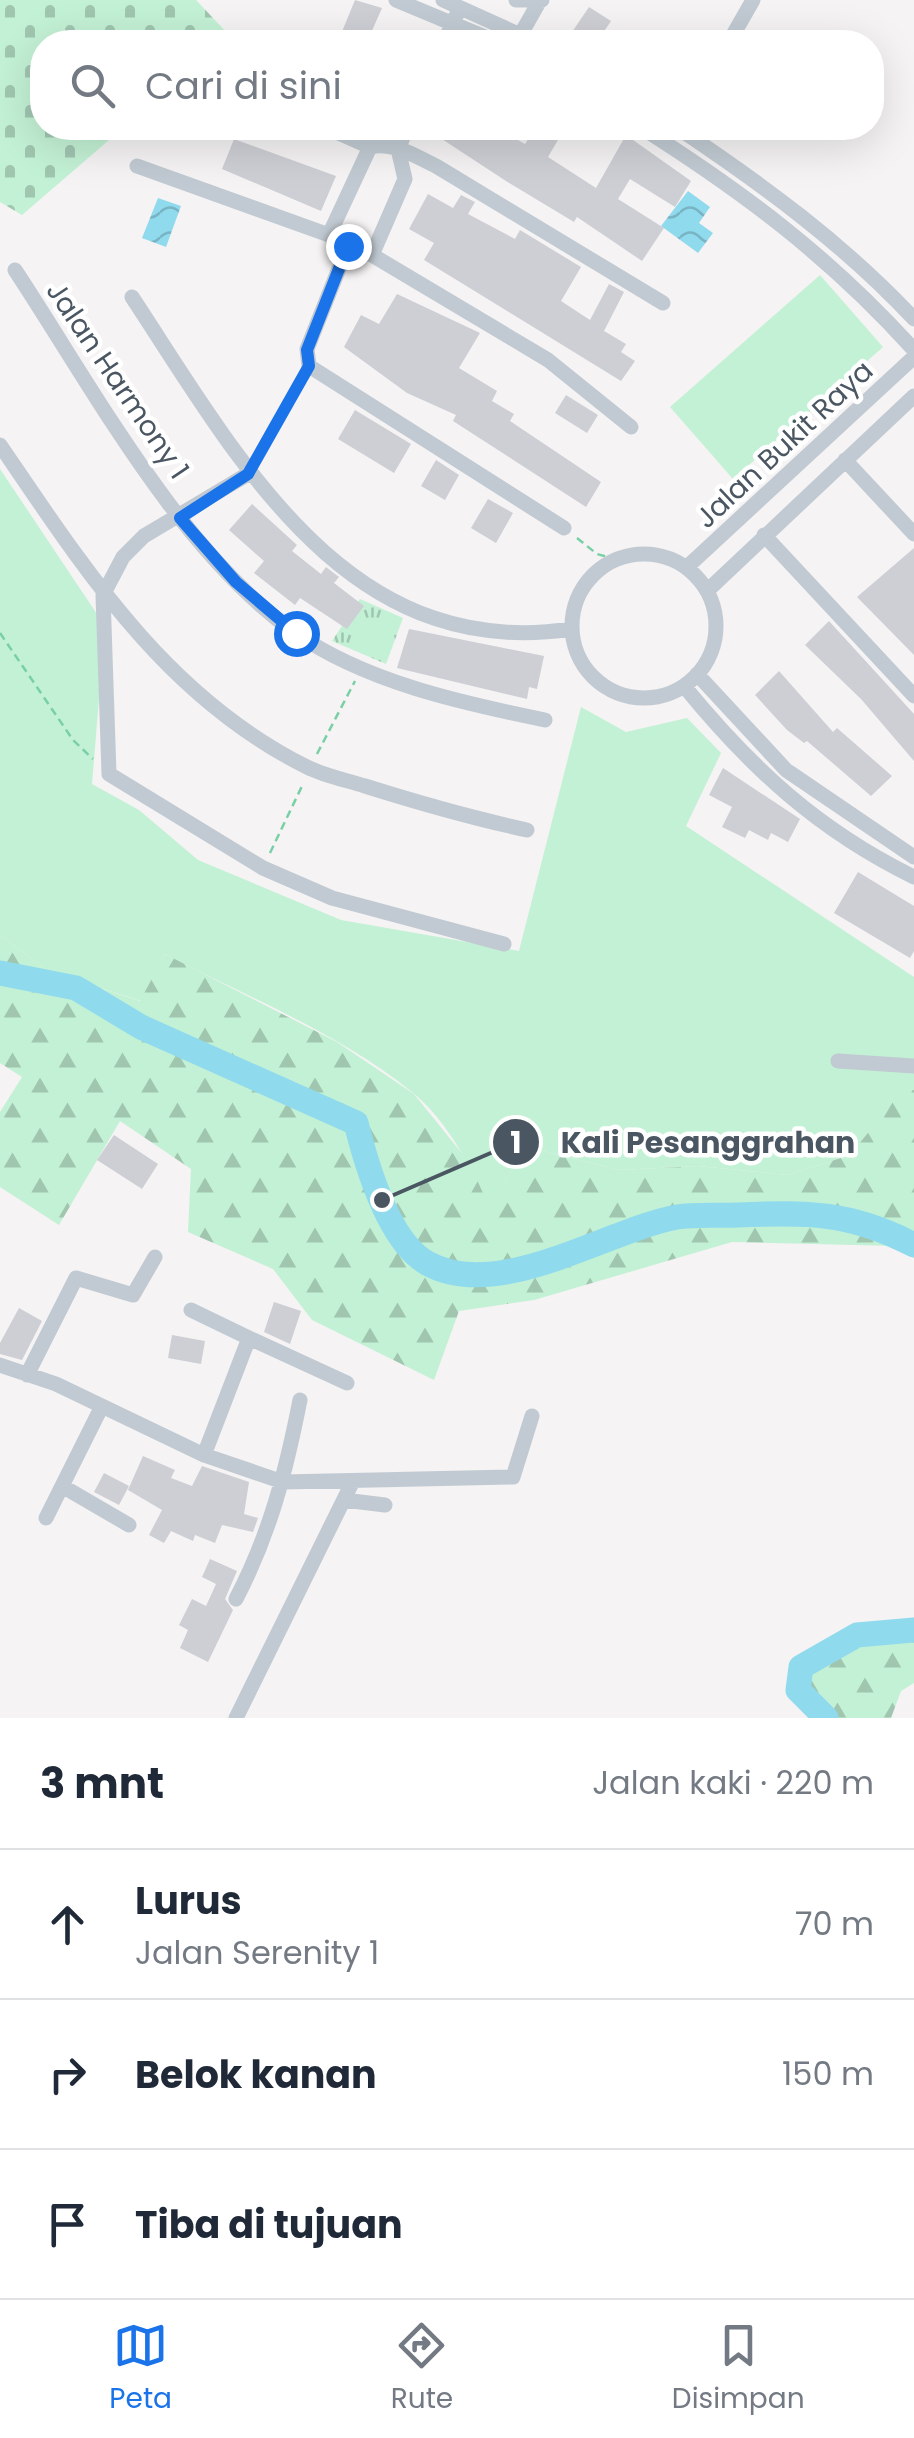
<!DOCTYPE html>
<html lang="id">
<meta charset="utf-8">
<style>
body{margin:0;font-family:Poppins,sans-serif;background:#f2f2f3;color:#1f2937}
.stop{position:absolute;width:30px;height:30px;margin:-22px;border:8px solid #1a73e8;border-radius:50%;background:#fff}
.stop.end{background:#1a73e8;border-color:#fff;box-shadow:0 2px 10px #0008}
.list{margin:0;padding:0;list-style:none}
h2{display:flex;justify-content:space-between;align-items:center;height:130px;margin:0;padding:0 40px;font-size:42px}
h2 small{font-size:32px;font-weight:400;color:#747a83}
.list li{display:grid;grid-template-columns:65px 1fr auto;gap:30px;align-items:center;box-sizing:border-box;height:150px;padding:0 40px;border-top:2px solid #e0e1e3}
.list b{display:block;font-size:38px;white-space:nowrap}
.list p{margin:0;font-size:32px;white-space:nowrap;color:#747a83}
.list em{font-size:32px;font-style:normal;color:#747a83}
.icon{flex:none;width:55px;height:55px;fill:none;stroke:currentColor;stroke-width:2;stroke-linecap:round;stroke-linejoin:round}
.map{position:relative;flex:none;width:914px;height:1718px;overflow:hidden}
.search{position:absolute;background:#fff;box-shadow:0 10px 40px #0002;left:30px;right:30px;top:30px;height:110px;display:flex;align-items:center;gap:25px;box-sizing:border-box;padding:0 35px;border-radius:40px;color:#747a83;font-size:38px}
.sheet{height:580px;background:#fff}
nav{display:flex;justify-content:space-around;align-items:center;box-sizing:border-box;height:140px;border-top:2px solid #e0e1e3;background:#fff;font-size:28px;color:#747a83}
nav a{display:grid;justify-items:center;gap:5px}
nav .on{color:#1a73e8}
.map>svg:first-child{display:block}
.grass{fill:#c3f1d5}
.forest{fill:url(#forest-firs)}
.cemetery{fill:url(#cemetery-stones)}
.park{fill:url(#park-tufts)}
.water{fill:url(#water-waves)}
.lines{fill:none;stroke-linecap:round;stroke-linejoin:round}
.river{stroke:#90daee;stroke-width:25}
.building{fill:#cdcfd5}
.path{stroke:#7ad0a6;stroke-width:2.5;stroke-dasharray:8 5;stroke-linecap:butt}
.minor{stroke:#c1cad2;stroke-width:15}
.route{stroke:#1a73e8;stroke-width:12}
.labels{text-anchor:middle;stroke-width:9;stroke-linejoin:round;paint-order:stroke}
.street-label{font-size:28px;fill:#4a5661;stroke:#fff}
.leader{fill:none;stroke:#4a5661;stroke-width:4}
.callout-dot{fill:#4a5661;stroke:#fff;stroke-width:4}
.mark-label{font-size:30px;text-anchor:middle;font-weight:bold;fill:#fff}
.callout-label{font-size:30px;text-anchor:middle;font-weight:bold;fill:#4a5661;stroke:#fff;stroke-width:9;stroke-linejoin:round;paint-order:stroke}
</style>
<div class="map">
<svg width="914" height="1718" viewBox="0 0 914 1718">
<defs>
<pattern id="forest-firs" width="22" height="20" patternUnits="userSpaceOnUse" patternTransform="scale(2.5)"><rect width="22" height="20" fill="#c3f1d5"/><path d="M5 1l3.5 6h-7zM16 11l3.5 6h-7z" fill="#a0c6b0"/></pattern>
<pattern id="cemetery-stones" width="16" height="16" patternUnits="userSpaceOnUse" patternTransform="scale(2.5)"><rect width="16" height="16" fill="#c3f1d5"/><path d="M2 7V4a2 2 0 0 1 4 0v3zM10 15v-3a2 2 0 0 1 4 0v3z" fill="#a0c6b0"/></pattern>
<pattern id="park-tufts" width="24" height="20" patternUnits="userSpaceOnUse" patternTransform="scale(2.5)"><rect width="24" height="20" fill="#c3f1d5"/><path d="M3 7l-1-3M5 7V3M7 7l1-3M15 17l-1-3M17 17v-4M19 17l1-3" fill="none" stroke="#a0c6b0"/></pattern>
<pattern id="water-waves" width="16" height="10" patternUnits="userSpaceOnUse" patternTransform="scale(2.5)"><rect width="16" height="10" fill="#90daee"/><path d="M0 5q4-4 8 0t8 0" fill="none" stroke="#78b4c4"/></pattern>
</defs>
<rect width="100%" height="100%" fill="#f5f3f3"/>
<path class="grass" d="M820,275L883,347L733,479L670,407Z
M0,469L105,626L92,784L139,810L198,860L341,920L519,951L581,707L626,732L687,718L721,753L686,826L914,977V1090L905,1088L850,1155L788,1175L698,1166L619,1170L523,1146L491,1212C473,1170 448,1121 412,1092C339,1033 247,997 165,954L141,1001L46,970L0,935Z"/>
<path class="forest" d="M0,935L46,970L140,1001L165,954L337,1042L414,1094L469,1162L491,1211L523,1146L619,1170L698,1166L788,1175L850,1155L905,1087L914,1090V1258L896,1246L732,1242L534,1300L459,1311L434,1380L312,1320L273,1269L188,1232L191,1169L120,1121L59,1225L0,1187V1112L22,1077L0,1063Z
M914,1625V1683L901,1691L891,1718H818L805,1680L865,1636Z"/>
<path class="cemetery" d="M0,0H196L229,35L220,42H42V128H123L22,215L0,202Z"/>
<path class="park" d="M360,599L403,618L386,664L332,641Z"/>
<path class="water" d="M688,191L710,207L699,223L713,233L698,253L661,226Z
M158,198L181,206L166,247L142,238Z"/>
<g class="lines">
<path class="river" d="M0,973L76,988L141,1027L356,1123C366,1163 388,1241 427,1263C497,1303 607,1230 677,1217C696,1214 718,1216 738,1215C807,1212 851,1212 914,1245
M826,1718L798,1690L801,1667L857,1635L914,1630"/>
</g>
<path class="building" d="M355,0L382,8L367,42L341,34Z
M589,7L611,21L597,42H582L570,35Z
M425,128H496L525,144L535,128H565L548,157L596,188L626,135L691,181L675,207L630,179L618,199L664,228L642,261L577,217L574,222L506,181Z
M234,139L336,176L321,211L222,169Z
M428,194L453,208L461,195L475,202L468,214L515,239L520,230L581,267L561,301L590,320L609,284L624,292L604,331L626,344L621,352L635,361L621,381L424,260L434,243L409,229Z
M397,294L480,333L459,368L497,391L492,401L514,414L510,421L601,482L586,507L453,421L456,415L407,393L344,347L361,315L379,324Z
M566,395L598,415L587,433L555,413Z
M355,410L411,444L394,473L338,439Z
M436,460L459,475L445,500L421,486Z
M488,499L513,513L496,543L471,528Z
M252,504L297,545L292,551L321,574L326,567L339,577L334,583L364,606L347,629L300,598L295,605L254,573L264,561L229,530Z
M914,548V655L857,597Z
M829,621L914,714V761L861,699L805,645Z
M409,629L544,656L537,689L529,687L527,699L397,668Z
M779,671L833,732L837,728L892,776L871,796L807,741L804,743L787,730L755,695Z
M723,768L800,819L788,842L771,833L768,840L749,830L745,838L722,827L732,807L709,795Z
M858,872L914,906V951L910,958L834,913Z
M114,1135L158,1164L142,1189L97,1160Z
M274,1302L301,1311L290,1344L264,1332Z
M19,1308L42,1321L22,1360L0,1354V1343Z
M172,1335L205,1341L201,1364L168,1358Z
M143,1456L175,1470L171,1478L192,1486L202,1466L249,1482L244,1514L258,1518L253,1532L222,1525L215,1543L195,1535L193,1541L171,1531L164,1543L149,1535L162,1510L128,1490Z
M104,1473L129,1486L119,1505L94,1492Z
M210,1559L237,1571L225,1599L233,1610L208,1662L180,1648L188,1630L179,1625L192,1599L206,1606L216,1584L202,1577Z"/>
<g class="lines">
<path class="path" d="M259,456L301,380
M577,538L597,554L615,559
M0,633L73,740L93,759
M317,754L355,681
M270,853L303,784"/>
<path class="minor" d="M396,0L497,42
M443,0L536,42
M516,0H542
M517,41L539,2
M444,42L457,14
M729,42L753,0
M327,128L370,147
M407,128L398,149L405,179L372,255L336,242L329,235L370,147C393,141 415,156 436,166L663,303
M642,128C746,194 831,258 914,350
M678,128C763,185 844,244 914,319
M137,166L329,235
M348,246L307,349L309,366L564,528
M372,255L548,360L631,427
M15,270C93,388 178,549 294,632C365,682 462,703 545,720
M132,297C237,456 346,663 571,629
M0,445C86,571 166,697 307,767C325,776 346,780 365,786C419,803 472,818 527,830
M845,460L914,534
M248,474L144,536L123,557L103,595L109,774L263,868L332,898L504,944
M764,535L914,696
M572 626a72 72 0 1 1 144 0a72 72 0 1 1-144 0Z
M687,567L914,357
M707,591L914,396
M697,674L786,770L914,857
M684,686C751,768 818,830 914,877
M838,1061L914,1066
M191,1310L249,1338L204,1455
M249,1338L347,1383
M0,1365L56,1384L204,1455L283,1482L513,1477L532,1416
M27,1375L76,1278L133,1295L155,1257
M62,1486L129,1525
M344,1500L385,1505
M46,1518L101,1408
M236,1599C270,1534 286,1471 300,1400
M236,1718L353,1481"/>
</g>
<g class="lines">
<path class="route" d="M296,633L236,582L180,518L248,474L309,366L307,350L348,246"/>
</g>
<g class="labels">
<g class="street-label">
<text transform="translate(118 380) rotate(56)" y="10">Jalan Harmony 1</text>
<text transform="translate(784 444) rotate(-43)" y="10">Jalan Bukit Raya</text>
</g>
</g>
<path class="leader" d="M382 1200L516 1142"/>
<g class="callout-dot">
<circle cx="382" cy="1200" r="10"/>
<circle cx="516" cy="1142" r="25"/>
</g>
<g class="mark-label">
<text x="516" y="1153">1</text>
</g>
<g class="callout-label">
<text x="708" y="1153">Kali Pesanggrahan</text>
</g>
</svg>
<div class="stop" style="left:296px;top:633px"></div>
<div class="stop end" style="left:348px;top:246px"></div>
<div class="search"><svg class="icon" aria-label="search" viewBox="0 0 24 24"><circle cx="10" cy="10" r="6"/><path d="M15 15l6 6"/></svg>Cari di sini</div>
</div>
<section class="sheet">
<h2>3 mnt<small>Jalan kaki · 220 m</small></h2>
<ul class="list">
<li><svg class="icon" aria-label="ahead" viewBox="0 0 24 24"><path d="M12 20V5M6 11l6-6 6 6"/></svg><div><b>Lurus</b><p>Jalan Serenity 1</p></div><em>70 m</em></li>
<li><svg class="icon" aria-label="right" viewBox="0 0 24 24"><path d="M7 20v-9h11M14 6l5 5-5 5"/></svg><div><b>Belok kanan</b></div><em>150 m</em></li>
<li><svg class="icon" aria-label="arrive" viewBox="0 0 24 24"><path d="M6 21V4h12l-3 4 3 4H6"/></svg><div><b>Tiba di tujuan</b></div></li>
</ul>
</section>
<nav>
<a class="on"><svg class="icon" aria-label="map" viewBox="0 0 24 24"><path d="M3 6l6-2 6 2 6-2v14l-6 2-6-2-6 2zM9 4v14M15 6v14"/></svg>Peta</a>
<a><svg class="icon" aria-label="directions" viewBox="0 0 24 24"><path d="M12 3l9 9-9 9-9-9zM9 14v-3h6M13 9l2 2-2 2"/></svg>Rute</a>
<a><svg class="icon" aria-label="saved" viewBox="0 0 24 24"><path d="M7 4h10v16l-5-4-5 4z"/></svg>Disimpan</a>
</nav>
